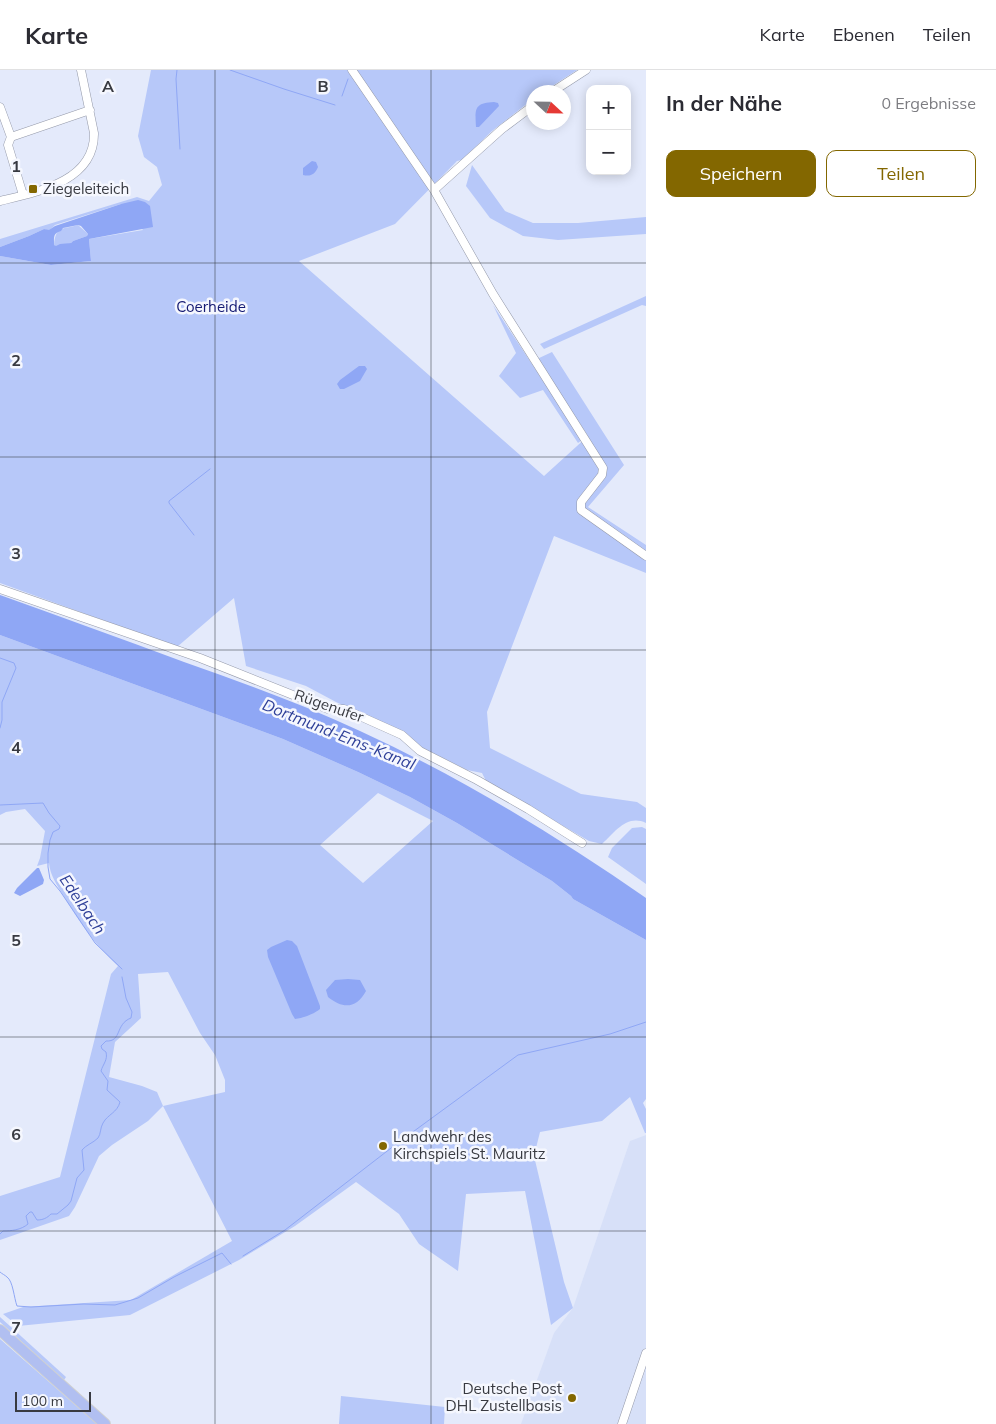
<!DOCTYPE html>
<html lang="de">
<meta charset="utf-8">
<style>
body{margin:0;font-family:Mulish,sans-serif;background:#f7f7f7;color:#2b2b33}
.controls{position:absolute;right:15px;top:15px;display:grid;overflow:hidden;border-radius:10px;box-shadow:0 2px 12px #0003}
.controls button{width:45px;height:45px;display:grid;place-items:center;padding:0;border:0;border-bottom:1px solid #e1e1e2;background:#fff;color:#2b2b33;font:25px sans-serif}
.compass{position:absolute;left:526px;top:15px;width:45px;height:45px;border-radius:50%;background:#fff;box-shadow:0 2px 12px #0003;rotate:112deg}
.scale{position:absolute;left:15px;bottom:12px;width:76px;box-sizing:border-box;padding-left:5px;border:2px solid #383a41;border-top:0;font-size:14px;line-height:18px;white-space:nowrap;color:#383a41;-webkit-text-stroke:4px #f5f7fe;paint-order:stroke}
.list{margin:0;padding:0;list-style:none}
h2{display:flex;justify-content:space-between;align-items:center;height:65px;margin:0;padding:0 20px;font-size:21px}
h2 small{font-size:16px;font-weight:400;color:#7c7c81}
.actions{display:flex;gap:10px;padding:15px 20px}
.actions a{flex:1;padding:11px 0;border:1px solid #836700;border-radius:10px;text-align:center;font-size:18px;color:#836700}
.actions .main{background:#836700;color:#fff}
.map{position:relative;flex:none;width:646px;height:1354px;overflow:hidden}
header{display:flex;align-items:center;gap:30px;box-sizing:border-box;height:70px;padding:0 25px;background:#fff;border-bottom:1px solid #e1e1e2}
header strong{font-size:24px}
nav{display:flex;gap:28px;margin-inline-start:auto;font-size:18px}
main{display:flex}
aside{flex:1;background:#fff}
.map>svg:first-child{display:block}
.built{fill:#d7e0f8}
.green{fill:#b7c8f9;fill-rule:evenodd}
.water{fill:#8fa7f5;fill-rule:evenodd}
.lines{fill:none;stroke-linecap:round;stroke-linejoin:round}
.stream{stroke:#8fa7f5;stroke-width:1}
.minor-casing{stroke:#9499a9;stroke-width:9}
.major-casing{stroke:#cfd0d1;stroke-width:12}
.minor{stroke:#fff;stroke-width:8}
.major{stroke:#b1bff1;stroke-width:10}
.grid{fill:none;stroke:#383a41;stroke-width:1;stroke-opacity:0.55}
.poi-dot{fill:#836700;stroke:#f5f7fe;stroke-width:2}
.labels{text-anchor:middle;stroke-width:5;stroke-linejoin:round;paint-order:stroke}
.poi-label{font-size:15px;fill:#383a41;stroke:#f5f7fe;text-anchor:start}
.park-label{font-size:15px;fill:#151a73;stroke:#f5f7fe}
.street-label{font-size:15px;fill:#383a41;stroke:#f5f7fe}
.water-label{font-size:16px;font-style:italic;fill:#2e3f98;stroke:#f5f7fe}
.grid-label{font-size:16px;text-anchor:middle;font-weight:bold;fill:#383a41;stroke:#f5f7fe;stroke-width:5;stroke-linejoin:round;paint-order:stroke}
</style>
<header>
<strong>Karte</strong>
<nav><a>Karte</a><a>Ebenen</a><a>Teilen</a></nav>
</header>
<main>
<div class="map">
<svg width="646" height="1354" viewBox="0 0 646 1354">
<rect width="100%" height="100%" fill="#e4eafb"/>
<path class="built" d="M646,1065V1354H521L554,1263L573,1238L630,1071Z"/>
<path class="green" d="M151,0H577L543,22H534L533,29L492,61L462,90L457,91L395,154L299,191L544,406L588,366L537,289L552,282L624,395L588,437L646,475V503L554,466L487,642L490,678L581,724L637,732L646,738V753C627,744 615,762 602,774L589,771L486,711L482,703L467,700L421,677L402,663L336,632L306,616L246,596L234,528L177,577L0,513V186L51,195L91,191L89,169L143,160L121,134L55,155L49,161L44,159L29,166L0,177V169L137,127L149,131L162,115L157,97L144,87L138,66Z
M472,95L505,141L533,153H578L646,147V164L558,170L523,166L490,148L466,116Z
M78,155L88,164L87,166L73,171L71,173L56,177L54,175C56,155 62,160 78,155Z
M646,226V236L642,235L544,279L540,274Z
M493,235L582,370L578,373L543,320L520,328L499,306L516,283Z
M0,565L283,669L358,702L410,727L457,753L552,811L571,826L573,829L646,870V1029L643,1033L646,1039V1063H645L630,1027L602,1051L540,1062L534,1086L564,1212L573,1238L551,1255L525,1121L466,1124L458,1201L419,1174L399,1144L356,1112L295,1156L239,1190L130,1245L18,1256L3,1244L23,1237L131,1230L232,1171L163,1036L148,1051L112,1075L99,1086L75,1137L69,1146L0,1170V1126L60,1107L111,904L118,896C95,875 79,852 63,825C57,815 50,805 49,793L37,796L40,788L45,761L25,739L6,742L0,745ZM378,723L433,751L363,813L320,775ZM168,902L200,963L215,985L225,1010V1022L163,1036L157,1022L142,1016L109,1007L115,972L141,948L138,904Z
M642,757L646,759V814L608,787L612,778L632,758Z
M0,1247L66,1307L64,1310L0,1252Z
M0,1268V1269L97,1354H0Z
M341,1326L445,1337L444,1354H339Z"/>
<path class="water" d="M494,32L498,33L499,36L479,57H476C475,39 474,33 494,32Z
M312,91L316,92L318,97C315,104 311,107 303,105V98Z
M138,130L145,132L150,136L153,157L89,169L91,191L51,195L0,186V177L29,166L44,159L49,160L55,156L121,134ZM78,155L81,156L88,164L87,166L73,171L71,173L60,174L56,176L54,175C54,167 53,163 61,161L63,158Z
M359,296H365L367,299L360,311L344,319H340L337,314L340,310Z
M0,525C61,547 123,569 184,592C243,613 303,634 360,661C460,707 555,765 646,828V870L573,829L571,826L552,811L457,753L410,727L358,702L283,669L0,565Z
M37,798H39L44,810L43,814L20,826L14,823L17,818Z
M287,870L292,871L297,876L320,936V939C314,944 303,948 295,949L292,944L268,887L267,880L271,877Z
M348,909L360,910L366,921C356,939 343,939 328,927L326,920L335,910Z"/>
<g class="lines">
<path class="stream" d="M177,0L176,9L180,79
M230,0L284,19L335,35
M342,26L348,9
M194,465L169,433V431L210,399
M0,588L14,593L16,598L2,632V650L0,658
M0,735L43,733L49,743L60,756L59,759L53,762L50,770L48,783V797L50,809L60,821L95,873L122,899
M0,1164L3,1161C11,1161 21,1160 28,1154L26,1146L30,1142H32L37,1150C43,1150 47,1148 51,1144H57L68,1135L71,1131L77,1108L84,1100L82,1080C86,1075 93,1073 98,1068C101,1064 100,1058 103,1053C108,1044 117,1043 120,1032L107,1020L108,1011L101,1001C103,994 108,990 106,982L102,979L101,976L106,971C122,972 115,954 131,948L132,942L126,928L122,907
M243,1186L285,1160L395,1075L518,985L610,964L646,952
M0,1202C2,1204 5,1205 7,1207C13,1211 14,1228 17,1236L31,1237L84,1234L115,1235L125,1232L138,1228L174,1207L222,1183L231,1194"/>
<g class="minor-casing">
<path id="minor" d="M352,0L434,120L493,224L603,398L602,405L581,432V440L646,486
M552,22L586,0
M0,37L11,67
M434,120L502,59L534,35
M23,125L8,75L11,67L90,40
M0,131C38,122 95,111 94,63L81,0
M0,519L200,588L328,639H344L402,665L420,681L477,710L528,739L582,773
M622,1354L646,1283"/>
</g>
<g class="major-casing">
<path id="major" d="M0,1260L105,1354"/>
</g>
<use href="#minor" class="minor"/>
<use href="#major" class="major"/>
</g>
<path class="grid" d="M215,0V1354M431,0V1354M0,193H646M0,387H646M0,580H646M0,774H646M0,967H646M0,1161H646"/>
<g class="poi-dot">
<rect x="28" y="114" width="10" height="10" rx="2.5"/>
<circle cx="383" cy="1076" r="5"/>
<circle cx="572" cy="1328" r="5"/>
</g>
<g class="labels">
<g class="poi-label">
<text x="43" y="124">Ziegeleiteich</text>
<text x="393" y="1072">Landwehr des<tspan x="393" dy="17">Kirchspiels St. Mauritz</tspan></text>
<text x="562" y="1324" text-anchor="end">Deutsche Post<tspan x="562" dy="17">DHL Zustellbasis</tspan></text>
</g>
<g class="park-label">
<text x="211" y="242">Coerheide</text>
</g>
<g class="street-label">
<text transform="translate(329 636) rotate(19)" y="5">Rügenufer</text>
</g>
<g class="water-label">
<text transform="translate(339 664) rotate(22)" y="6">Dortmund-Ems-Kanal</text>
<text transform="translate(83 834) rotate(56)" y="6">Edelbach</text>
</g>
</g>
<g class="grid-label">
<text x="108" y="22">A</text>
<text x="323" y="22">B</text>
<text x="16" y="102">1</text>
<text x="16" y="296">2</text>
<text x="16" y="489">3</text>
<text x="16" y="683">4</text>
<text x="16" y="876">5</text>
<text x="16" y="1070">6</text>
<text x="16" y="1263">7</text>
</g>
</svg>
<div class="controls">
<button>+</button>
<button>−</button>
</div>
<svg class="compass" viewBox="-18 -18 36 36"><path d="M0-13l5 13h-10z" fill="#e53935"/><path d="M0 13l5-13h-10z" fill="#7c7c81"/></svg>
<div class="scale">100 m</div>
</div>
<aside>
<h2>In der Nähe<small>0 Ergebnisse</small></h2>
<ul class="list">
</ul>
<div class="actions"><a class="main">Speichern</a><a>Teilen</a></div>
</aside>
</main>
